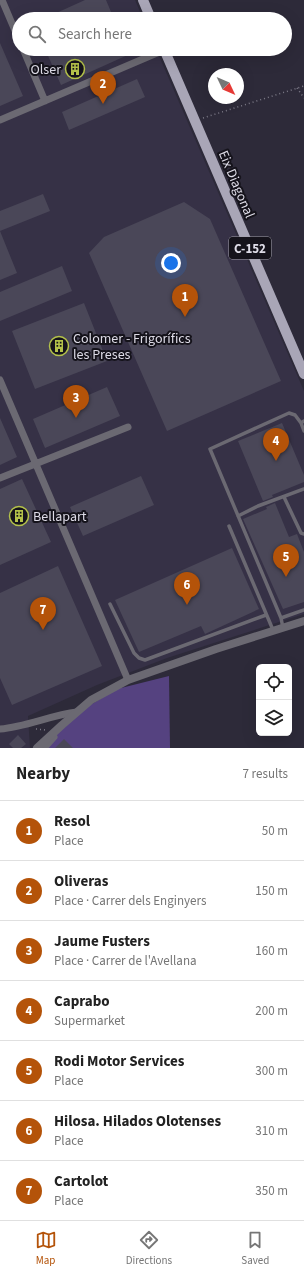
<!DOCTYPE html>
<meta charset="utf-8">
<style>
body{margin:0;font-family:"Source Sans 3",sans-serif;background:#f6f6f6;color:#222}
.controls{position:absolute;right:12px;bottom:12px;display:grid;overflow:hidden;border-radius:6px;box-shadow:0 4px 16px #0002}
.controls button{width:36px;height:36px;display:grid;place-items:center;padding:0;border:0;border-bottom:1px solid #e0e0e0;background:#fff;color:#222;font:20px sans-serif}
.compass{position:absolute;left:208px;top:68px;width:36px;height:36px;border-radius:50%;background:#fff;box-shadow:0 4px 16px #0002;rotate:134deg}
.you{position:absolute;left:171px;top:263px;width:14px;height:14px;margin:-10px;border:3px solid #fff;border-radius:50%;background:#1a73e8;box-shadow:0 0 0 6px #1a73e833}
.badge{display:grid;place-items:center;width:26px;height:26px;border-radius:50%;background:#b45309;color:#fff;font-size:13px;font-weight:700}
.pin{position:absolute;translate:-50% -33px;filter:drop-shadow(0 1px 2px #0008)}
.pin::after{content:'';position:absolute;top:21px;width:14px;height:12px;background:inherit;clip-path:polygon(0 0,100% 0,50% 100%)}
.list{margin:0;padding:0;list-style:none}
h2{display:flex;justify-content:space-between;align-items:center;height:52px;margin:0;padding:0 16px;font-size:17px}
h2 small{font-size:13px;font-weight:400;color:#767676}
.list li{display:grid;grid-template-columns:26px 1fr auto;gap:12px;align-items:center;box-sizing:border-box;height:60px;padding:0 16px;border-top:1px solid #e0e0e0}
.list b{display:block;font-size:15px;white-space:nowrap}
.list p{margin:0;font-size:13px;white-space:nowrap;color:#767676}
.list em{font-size:13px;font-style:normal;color:#767676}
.icon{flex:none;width:22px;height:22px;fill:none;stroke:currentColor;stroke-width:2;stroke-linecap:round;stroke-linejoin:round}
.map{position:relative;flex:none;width:304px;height:748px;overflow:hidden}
.search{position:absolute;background:#fff;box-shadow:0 4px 16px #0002;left:12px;right:12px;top:12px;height:44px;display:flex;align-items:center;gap:10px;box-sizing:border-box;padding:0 14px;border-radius:22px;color:#767676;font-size:15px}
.sheet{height:472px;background:#fff}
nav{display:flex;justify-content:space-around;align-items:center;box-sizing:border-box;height:56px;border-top:1px solid #e0e0e0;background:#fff;font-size:11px;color:#767676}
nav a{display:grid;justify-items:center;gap:2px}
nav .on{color:#b45309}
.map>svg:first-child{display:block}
.built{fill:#363146}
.green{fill:#554280}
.building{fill:#4a4758}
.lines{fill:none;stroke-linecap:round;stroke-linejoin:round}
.path{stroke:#7c7a87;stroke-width:1.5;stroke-dasharray:1 3;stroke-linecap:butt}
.service{stroke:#6b6972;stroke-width:3.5}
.minor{stroke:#6b6972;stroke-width:7}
.tertiary{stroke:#6b6972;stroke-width:8}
.primary{stroke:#a9a6b7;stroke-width:10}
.labels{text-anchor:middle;stroke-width:4;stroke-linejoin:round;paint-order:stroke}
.shield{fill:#15131b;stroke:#a2a0aa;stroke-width:1}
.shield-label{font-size:13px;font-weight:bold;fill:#dedce7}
.poi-label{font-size:14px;fill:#dedce7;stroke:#15131b;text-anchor:start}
.street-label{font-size:14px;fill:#dedce7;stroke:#15131b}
</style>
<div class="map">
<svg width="304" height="748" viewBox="0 0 304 748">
<rect width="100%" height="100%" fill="#2d2a39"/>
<path class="built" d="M0,0H135L143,19H19V49H156L304,391V614L167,658L97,685L28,716L30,748H0Z"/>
<path class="green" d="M169,676L170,748H34L60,723L117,689Z"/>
<path class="building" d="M85,0H106L114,19H43Z
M0,43L23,96L0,106Z
M45,49H127L130,54L61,85Z
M137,79L145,97L69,130L62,112Z
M43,194L50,211L0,231L17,273L0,280V211Z
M184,202L210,219L281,381L167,431L89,253L104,237Z
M62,266L72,291L0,321V292Z
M84,303L107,361L35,389L12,331Z
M107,387L120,416L45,448L33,419Z
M0,418L17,457L0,465Z
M282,423L304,475V482L272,495L273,497L263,501L238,441Z
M141,476L154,505L83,536L70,507Z
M22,479L51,542L0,565V489Z
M275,503L289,537L297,534L304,552V602L283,609L243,519L267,509L266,507Z
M232,548L259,609L205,634L201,626L139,652L115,600Z
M58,566L102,666L12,705L0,678V593Z
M18,735L26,744L21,748H13L9,744Z
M64,739L73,748H55Z"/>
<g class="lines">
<path class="path" d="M297,88L304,98
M203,118L304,86
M36,729L46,730"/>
<path class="service" d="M304,421L301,423L304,431
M284,497L301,533L304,534
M238,516L258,506L304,489
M229,526L273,630
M110,604L134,653L139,658L145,660L266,615
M281,618L304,610
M283,628L281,618L210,449L289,413L295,415L301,423"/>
<path class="minor" d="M2,0L19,40
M23,49L45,101
M0,120L164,50
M0,380L128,680
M0,478L128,427
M0,729C26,727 51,715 77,712
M44,748L54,737"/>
<path class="tertiary" d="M37,748L62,725L91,700L128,680L216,649L304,621"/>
<path class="primary" d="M143,0L151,19
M164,49L304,374"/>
</g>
<defs>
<g id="building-ring" transform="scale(1)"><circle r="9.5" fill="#15131b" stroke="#b4c24a" stroke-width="1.5"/><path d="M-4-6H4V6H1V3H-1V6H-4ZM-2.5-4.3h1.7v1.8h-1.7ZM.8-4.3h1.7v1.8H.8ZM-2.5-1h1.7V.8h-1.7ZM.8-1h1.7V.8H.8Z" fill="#b4c24a"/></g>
</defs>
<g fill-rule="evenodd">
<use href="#building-ring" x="75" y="69"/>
<use href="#building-ring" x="59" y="346"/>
<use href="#building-ring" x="19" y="516"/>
</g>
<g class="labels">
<rect class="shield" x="229" y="237" width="42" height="22" rx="3"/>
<g class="shield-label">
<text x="250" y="253">C-152</text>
</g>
<g class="poi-label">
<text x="61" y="74" text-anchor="end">Olser</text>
<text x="73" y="343">Colomer - Frigorífics<tspan x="73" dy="16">les Preses</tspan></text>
<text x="33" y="521">Bellapart</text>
</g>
<g class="street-label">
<text transform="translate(237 184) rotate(67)" y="5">Eix Diagonal</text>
</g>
</g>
</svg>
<div class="controls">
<button><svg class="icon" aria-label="locate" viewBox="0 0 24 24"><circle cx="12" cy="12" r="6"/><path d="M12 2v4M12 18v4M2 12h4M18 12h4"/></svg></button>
<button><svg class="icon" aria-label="layers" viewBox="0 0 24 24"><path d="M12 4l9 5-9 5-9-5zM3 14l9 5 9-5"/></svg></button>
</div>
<svg class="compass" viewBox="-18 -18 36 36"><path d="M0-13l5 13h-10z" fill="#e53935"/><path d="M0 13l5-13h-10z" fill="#767676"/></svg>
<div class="you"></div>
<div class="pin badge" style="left:185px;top:317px">1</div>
<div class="pin badge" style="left:103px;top:104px">2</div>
<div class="pin badge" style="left:76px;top:418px">3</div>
<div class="pin badge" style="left:276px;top:461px">4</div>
<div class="pin badge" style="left:286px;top:577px">5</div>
<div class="pin badge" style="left:187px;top:605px">6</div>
<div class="pin badge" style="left:43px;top:630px">7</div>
<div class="search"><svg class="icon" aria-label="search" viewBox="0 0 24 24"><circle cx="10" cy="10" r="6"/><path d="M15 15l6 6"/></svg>Search here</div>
</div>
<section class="sheet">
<h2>Nearby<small>7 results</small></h2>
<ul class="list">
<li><span class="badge">1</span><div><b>Resol</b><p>Place</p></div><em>50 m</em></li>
<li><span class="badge">2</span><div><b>Oliveras</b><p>Place · Carrer dels Enginyers</p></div><em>150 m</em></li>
<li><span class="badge">3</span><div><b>Jaume Fusters</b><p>Place · Carrer de l'Avellana</p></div><em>160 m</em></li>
<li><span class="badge">4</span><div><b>Caprabo</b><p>Supermarket</p></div><em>200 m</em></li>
<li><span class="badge">5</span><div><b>Rodi Motor Services</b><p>Place</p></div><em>300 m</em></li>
<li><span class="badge">6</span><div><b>Hilosa. Hilados Olotenses</b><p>Place</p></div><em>310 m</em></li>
<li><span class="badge">7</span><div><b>Cartolot</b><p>Place</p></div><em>350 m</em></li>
</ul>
</section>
<nav>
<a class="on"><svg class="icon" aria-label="map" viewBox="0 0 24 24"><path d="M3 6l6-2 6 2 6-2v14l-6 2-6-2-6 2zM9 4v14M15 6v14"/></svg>Map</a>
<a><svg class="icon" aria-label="directions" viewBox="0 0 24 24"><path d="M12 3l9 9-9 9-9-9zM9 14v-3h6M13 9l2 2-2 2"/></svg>Directions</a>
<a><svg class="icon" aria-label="saved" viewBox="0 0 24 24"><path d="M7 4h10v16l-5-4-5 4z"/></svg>Saved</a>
</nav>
